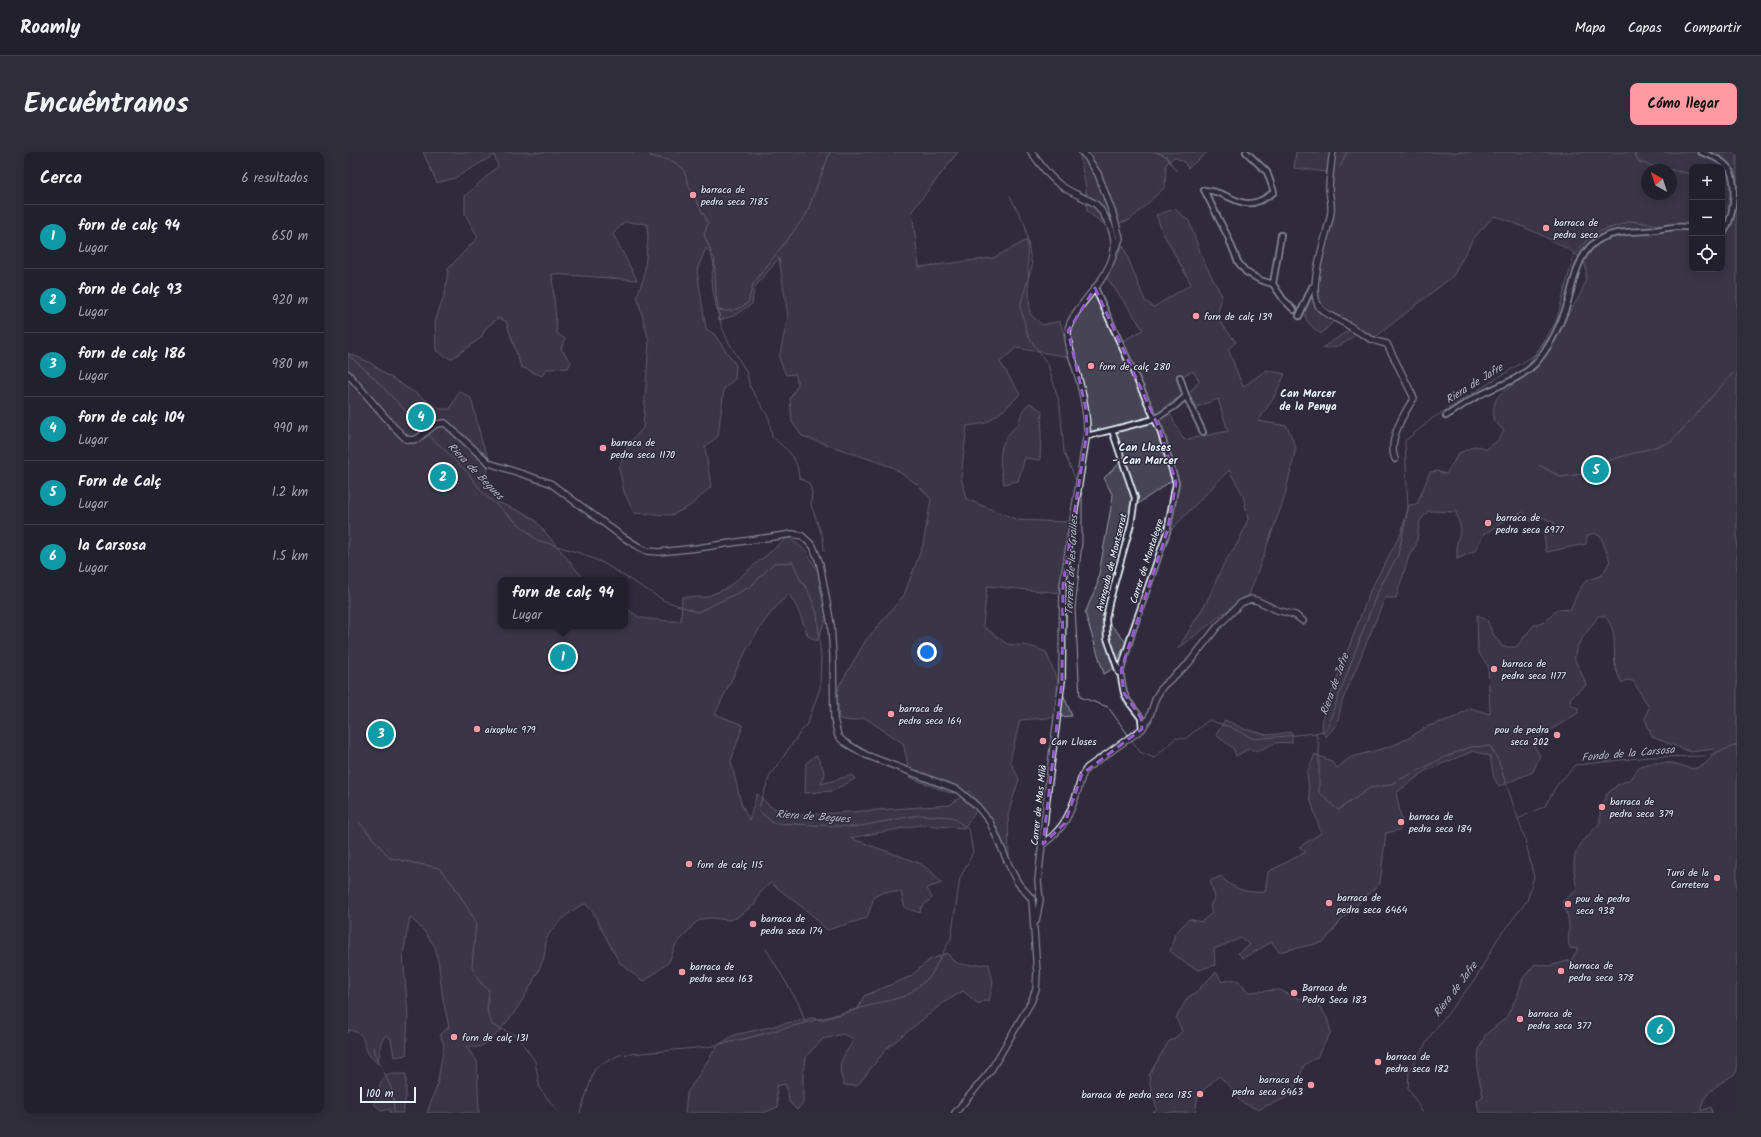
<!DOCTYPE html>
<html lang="es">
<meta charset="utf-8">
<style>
body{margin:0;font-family:Kalam,sans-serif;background:#2f2d3a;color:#f1f3f6}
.controls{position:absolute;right:12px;top:12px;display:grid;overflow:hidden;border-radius:8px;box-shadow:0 2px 10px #0003}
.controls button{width:36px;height:36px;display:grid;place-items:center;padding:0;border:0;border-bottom:1px solid #403e4a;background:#23202e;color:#f1f3f6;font:20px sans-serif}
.compass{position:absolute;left:1293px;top:12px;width:36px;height:36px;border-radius:50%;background:#23202e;box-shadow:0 2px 10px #0003;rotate:321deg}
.scale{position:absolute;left:12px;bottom:10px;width:56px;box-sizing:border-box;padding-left:4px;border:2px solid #e8f1f8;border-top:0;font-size:11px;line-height:14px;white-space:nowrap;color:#e8f1f8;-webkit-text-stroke:3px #2f2a3d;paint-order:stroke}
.you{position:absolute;left:579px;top:500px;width:14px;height:14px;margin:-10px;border:3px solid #fff;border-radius:50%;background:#1a73e8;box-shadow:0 0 0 6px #1a73e833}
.badge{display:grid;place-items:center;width:26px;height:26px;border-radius:50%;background:#ff9aa2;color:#fff;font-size:13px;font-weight:700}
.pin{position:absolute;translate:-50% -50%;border:2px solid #fff;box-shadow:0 1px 4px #0006}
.popup{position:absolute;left:150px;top:425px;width:130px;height:52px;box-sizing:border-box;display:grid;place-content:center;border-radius:8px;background:#23202e;filter:drop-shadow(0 1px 3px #0005);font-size:13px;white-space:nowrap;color:#a3a3aa}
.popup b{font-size:15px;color:#f1f3f6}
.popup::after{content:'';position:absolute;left:50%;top:100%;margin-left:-8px;border:8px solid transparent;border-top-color:#23202e}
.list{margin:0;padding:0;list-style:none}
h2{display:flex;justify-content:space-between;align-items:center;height:52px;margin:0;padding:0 16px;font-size:17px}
h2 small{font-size:13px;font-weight:400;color:#a3a3aa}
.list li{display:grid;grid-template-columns:26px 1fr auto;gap:12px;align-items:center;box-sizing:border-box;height:64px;padding:0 16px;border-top:1px solid #403e4a}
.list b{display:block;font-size:15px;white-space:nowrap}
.list p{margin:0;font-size:13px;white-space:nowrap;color:#a3a3aa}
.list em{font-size:13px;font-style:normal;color:#a3a3aa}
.icon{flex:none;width:22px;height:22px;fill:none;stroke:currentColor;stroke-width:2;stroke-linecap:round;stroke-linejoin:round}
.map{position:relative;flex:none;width:1389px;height:961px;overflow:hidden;border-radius:8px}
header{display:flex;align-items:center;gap:24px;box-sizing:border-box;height:56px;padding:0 20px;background:#23202e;border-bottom:1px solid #403e4a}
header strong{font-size:19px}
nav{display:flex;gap:22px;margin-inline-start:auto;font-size:14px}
.intro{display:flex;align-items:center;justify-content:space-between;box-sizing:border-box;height:96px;padding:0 24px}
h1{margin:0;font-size:28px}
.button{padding:10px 18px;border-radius:8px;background:#ff9aa2;color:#111;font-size:14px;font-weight:700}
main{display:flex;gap:24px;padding:0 24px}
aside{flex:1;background:#23202e;border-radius:8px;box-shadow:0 2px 10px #0003}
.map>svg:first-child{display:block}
.green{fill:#464455;stroke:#979aa6;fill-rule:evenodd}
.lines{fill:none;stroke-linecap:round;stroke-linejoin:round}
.stream{stroke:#9c9fab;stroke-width:1}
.minor-casing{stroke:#e8f1f8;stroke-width:8}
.tertiary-casing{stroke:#e8f1f8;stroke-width:8}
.minor{stroke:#2f2a3d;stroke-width:4.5}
.tertiary{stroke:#2f2a3d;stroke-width:5.5}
.marked{fill:none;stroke:#965dcd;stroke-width:3;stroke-dasharray:8 5;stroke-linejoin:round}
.poi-dot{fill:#ff9aa2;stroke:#2f2a3d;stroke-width:1.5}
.labels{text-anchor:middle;stroke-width:3;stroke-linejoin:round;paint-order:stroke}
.poi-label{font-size:10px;fill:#e8f1f8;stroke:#2f2a3d;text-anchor:start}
.street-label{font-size:10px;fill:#e8f1f8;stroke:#2f2a3d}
.water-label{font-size:11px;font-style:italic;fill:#afb4be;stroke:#2f2a3d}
.neighbourhood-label{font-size:11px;font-weight:bold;fill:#e8f1f8;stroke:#2f2a3d}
</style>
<header>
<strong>Roamly</strong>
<nav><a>Mapa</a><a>Capas</a><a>Compartir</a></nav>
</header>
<div class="intro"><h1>Encuéntranos</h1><a class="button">Cómo llegar</a></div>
<main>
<aside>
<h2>Cerca<small>6 resultados</small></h2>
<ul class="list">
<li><span class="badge" style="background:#0f9aa8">1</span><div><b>forn de calç 94</b><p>Lugar</p></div><em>650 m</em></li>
<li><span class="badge" style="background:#0f9aa8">2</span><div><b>forn de Calç 93</b><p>Lugar</p></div><em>920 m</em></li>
<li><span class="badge" style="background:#0f9aa8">3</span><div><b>forn de calç 186</b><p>Lugar</p></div><em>980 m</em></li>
<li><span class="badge" style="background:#0f9aa8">4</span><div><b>forn de calç 104</b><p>Lugar</p></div><em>990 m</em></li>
<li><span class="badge" style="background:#0f9aa8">5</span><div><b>Forn de Calç</b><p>Lugar</p></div><em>1.2 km</em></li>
<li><span class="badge" style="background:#0f9aa8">6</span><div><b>la Carsosa</b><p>Lugar</p></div><em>1.5 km</em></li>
</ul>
</aside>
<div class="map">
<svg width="1389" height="961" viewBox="0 0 1389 961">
<rect width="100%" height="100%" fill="#2f2a3d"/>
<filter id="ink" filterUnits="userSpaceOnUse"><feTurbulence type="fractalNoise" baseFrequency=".025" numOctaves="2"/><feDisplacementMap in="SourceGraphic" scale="8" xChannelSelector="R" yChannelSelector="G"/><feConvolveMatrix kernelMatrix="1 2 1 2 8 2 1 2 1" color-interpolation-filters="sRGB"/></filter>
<g filter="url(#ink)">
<path class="green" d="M75,0H610L564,59L571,115L645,106L679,88L682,162L694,173L712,169L722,205L668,196L652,210L672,242L658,256L638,271L619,274L613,325L618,347L670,368L721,370L714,441L639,434L635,474L659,492L682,494L698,500L724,564L672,568L662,609L671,627L660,662L661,706L649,675L622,640L602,641L563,626L555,591L517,566L503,569L491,567L489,545L491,534L518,488L556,443L575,393L583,347L570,333L544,315L454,284L444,270L442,247L450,232L447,222L438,223L431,206L440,164L431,106L406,136L404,152L385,164L371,168L363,128L367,107L358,96L349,118L358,177L366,182L388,213L387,227L376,237L370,284L357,295L363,335L342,354L324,363L286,361L276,340L271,316L280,292L295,276L301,189L289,144L296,125L300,86L299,72L276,70L265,82L289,128L204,122L209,181L217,187L213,197L223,210L220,216L198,217L194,224L173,215L158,169L150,166L138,176L133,186L103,207L88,199L87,170L97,141L100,117L130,85L117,62V44L150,14L146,3L107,26L89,31Z
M731,0H860L840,16L836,10L826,5L818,12L817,35L782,68L759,75L739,59L738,36Z
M948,0H1389V919L1387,922C1373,931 1354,940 1353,959L1363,955L1364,961H1131L1129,949L1135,944L1129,917L1131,897L1138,882L1158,866L1170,842L1175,826L1187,812L1201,814L1223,808L1230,797L1222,796C1219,788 1221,784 1221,776C1221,766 1218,758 1214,750L1229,738C1222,699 1226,699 1252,671V656L1259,642L1269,633L1283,627L1292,614L1304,611H1325L1345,617L1356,613L1368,601L1366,597L1343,600L1304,585L1297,567L1301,555L1285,529L1278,528L1274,531C1271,525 1268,519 1267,513C1265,495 1270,477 1256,464H1250C1244,476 1221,497 1228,510C1231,518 1236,524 1238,533L1223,545L1222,552L1230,556V561L1188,587L1186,594L1192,603L1185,620L1151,634L1146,626L1142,604L1125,599L1077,619L1048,641L1054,670L1052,678L1038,681L1032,731L993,768L976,790L931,800L924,790L895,806L890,801L902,793L893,786L866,797L867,813L851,818L837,811L822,799L827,782L841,767L853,770L864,761L862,754L867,745L862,729L873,724C885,738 899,741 917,740L920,720L958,700L951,695L973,681L962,646L959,621L967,602L983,609L989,616L1003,605L1041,595L1061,586L1078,575L1105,566L1122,556L1142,562L1140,514L1130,500L1129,463L1139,468L1145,482L1155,495H1168L1186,473L1197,470L1210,457L1222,458L1231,438L1238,429L1254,423L1262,409L1253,385L1246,381L1239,384L1238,392L1198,400L1196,380L1203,378L1207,371L1186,362L1182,369L1175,360L1163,365L1136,382L1127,399L1109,407V390L1113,377L1108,360L1080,359L1072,369L1068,393L1061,404L1048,446H1037L994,550L989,572L978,585L974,579L975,564L1022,439L1053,381L1061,353L1069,352L1082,320L1089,319L1098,322L1111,301L1127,294L1134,295L1137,298C1145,293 1152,287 1156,279L1146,268C1143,238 1157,243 1173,225C1178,220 1182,209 1187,202C1203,181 1246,141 1237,112C1232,98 1162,68 1146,64L1125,87L1105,124L1020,191L1010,179C1001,190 989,197 974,196L1001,178L988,167L973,182C964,175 958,171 956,159L969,134L972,103L985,53L979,20L946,16ZM1344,15H1374V117H1344ZM1299,18H1323V42H1299Z
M827,57L841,69L855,108L874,144L869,166L888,190L880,197L895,235L918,218L937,222L925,247L910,269L939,274L948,296L936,347L900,446L877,460L830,497L859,449L876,411L891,389L900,367L895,343L881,318L823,378L829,325L788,353L756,465L778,490L766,516L756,522L737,461L749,433L765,344L756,326L775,308L766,280L822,262L836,288L880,279L870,247L848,255L841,242L851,229L845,219L828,227L834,243L804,265L743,280L739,244L720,178L737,151L747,140L771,191L795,178L783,159L758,125L775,93L797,149L806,155L843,132L815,81L808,63Z
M0,201L23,211L33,219L92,257H102L111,239L123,246L134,290L141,306L139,323L142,332L151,345L149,350L176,361L187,368L237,428H153V474H277V455C281,458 286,462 291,465C295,467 327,470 333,469L334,445H358L379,436L440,385L458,399L472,423L478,467L469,489L460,484L450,458L441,442C406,473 388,520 367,562L395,573L383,609L393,651L401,668L409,642L422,654L443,664L602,653L614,644L629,658L616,676L572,673L502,686L571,711L583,719L594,731L579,736L584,746L573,756L572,761L557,756L553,740H535L526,745L519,766L479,778L463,762L423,731L412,741L407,752L388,766L380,768L363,766L354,767L347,771L327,794L321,810L297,829L293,828L271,810L244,759L238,752C229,752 203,776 200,784C196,792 198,801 195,808C186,832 156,883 133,894C128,896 123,895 118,894L129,909L131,961H79L89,934L96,893L92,882L101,875L95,848L91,814L87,795L76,779L62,765L55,802L60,863L58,903L46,905L43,887L38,883L33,890L30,912C26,908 21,904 19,899C13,886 18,883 2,878L0,881Z
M682,251L694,259L692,308L677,306L670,329L656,332C650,307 649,289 671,272C672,263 675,256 682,251Z
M877,568L896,577L920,583L944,580V591C939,591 933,590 928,591C915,594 915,602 900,597L888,604L885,596L868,583Z
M468,603L474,614L477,623L473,632L505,623L507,627L484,639L457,641L458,611Z
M600,801C607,818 625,812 641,812L645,831L641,849H636L631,852L615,839L595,851L539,896L509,934L496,933C487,909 495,907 506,887L495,882L475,887L459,903L455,919V951L449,958L441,950L440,940L437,932L428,934L430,955L415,961H337L339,941L369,894L386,883L448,869L465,866L474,868L510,857L516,844L563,824L581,808Z
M868,820L874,830C885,826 893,826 897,838L901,840L932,838L949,846L962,848L972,855L979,866L983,880L969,905L956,913C953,924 946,940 937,946C929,951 919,952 911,958L895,951L890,947L892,944L871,924L850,943L847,961H805L809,957L802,933L801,923L821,889L826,887L834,879L828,866L840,845L847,841Z
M39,922H58V944L55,961H42V957L34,959L26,952L33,931Z"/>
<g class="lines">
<path class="stream" d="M300,0L303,4L324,9L335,16L341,34L360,71L356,83L361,94L367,116L368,143L373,173L380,189L398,219L402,235L421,266L424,285C439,298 450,304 451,326L461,331L464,340L463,353L475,386L476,398
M808,0L818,4L828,19
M1286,0L1291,10L1320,18
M992,15L999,0
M1323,18L1344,22
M662,44L677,73L684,114L672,154L680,184L700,213L712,253L716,301L729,330
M1340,73L1344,70
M371,158C382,161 390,157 400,151L405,132L458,63L482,0
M0,203L20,220L75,277
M81,283L119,320L136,342L189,388L232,401L255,411L317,449L350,460L402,435L426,411L445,410L452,427L460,438L469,461L473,505L472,536L460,570L422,623L410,658L425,671L507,675L571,663L605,665L621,678L625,701L612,726L603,786L582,825L558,844L396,887L359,895L271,903L247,916L232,961
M1191,313L1213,325L1235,322L1256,310L1323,290L1385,221
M732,338L734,343V391L727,457L732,545L760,555L781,584
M783,587L792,600L806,606L828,586L837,587L861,568L882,575L906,587L968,581
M1170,667L1197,654L1209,633L1228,613L1301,605L1359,604L1389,593
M11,670L42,706L91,716L106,734L128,770L124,815L132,830L141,838L139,858L144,873L169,884L187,909L192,937L211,961
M418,797L451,852L457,870
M26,894L27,901L45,940L46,961
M1075,961L1060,936L1061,919L1085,880L1128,826L1150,786L1179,749L1186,725L1177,687L1150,608L1142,594L1123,595L1097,605L1041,633L1022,636L990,658L971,640V595L968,581L978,578L1029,441L1050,403L1060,357L1057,289L1085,266L1188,202L1208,170L1226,103L1244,82L1283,69L1316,74"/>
<g class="minor-casing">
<path id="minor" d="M1353,0C1364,4 1375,8 1382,18C1389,33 1386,69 1374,82
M856,38C886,39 893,66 926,40L919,20L898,0
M856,38L880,85L890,110L898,120L912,128L925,132
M933,83L925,132L935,147L946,158
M747,136L812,278L828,331L819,380L784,481L773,518V525L776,541L780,549L793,566L794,577
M951,164L964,135L967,134
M832,225L838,244L855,280
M1098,264C1109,257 1120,249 1132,243C1151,233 1171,228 1187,212C1201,196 1211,176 1218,156C1226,133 1228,98 1254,86C1268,79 1284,80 1299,79C1314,78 1329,72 1344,76
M764,278L807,267L827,254L838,244
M739,284L764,278L787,346L783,372L761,451L758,466L759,486L771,521"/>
</g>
<g class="tertiary-casing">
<path id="tertiary" d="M683,0C692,11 700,24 711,32C722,41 734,44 746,51C751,54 754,60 757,65C773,90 767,108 751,131C742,143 721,165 720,179C719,194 726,210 730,224C735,242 739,261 739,280L715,433L714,529L700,636L690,729L692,748L688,769
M734,0L739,5L750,22L766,65L772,86L769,95
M985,0C984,2 981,32 981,36C981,44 984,51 983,60C980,83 957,137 972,156C978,163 990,167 998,172C1014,181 1019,188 1039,192L1066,246C1056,261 1039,289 1047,307
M0,222L45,274L58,287L63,288L69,287L88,272L97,271L141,311L202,331L272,383L291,395L299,399L311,400L349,396L444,382L454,384L465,394L472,412L483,473L485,503L486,567L490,584L496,590L518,603L610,638L629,654L642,670L664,720L670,731L684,747L689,821L688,837L683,850L643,918L607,961
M695,692C716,677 722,662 730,638C732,630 733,623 739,616L794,577L801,566L808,545L815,534L840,512L870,474L893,451L903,447L910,449L929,458L947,463L955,469"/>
</g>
<use href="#minor" class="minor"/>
<use href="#tertiary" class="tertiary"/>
</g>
</g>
<path d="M0 0H1389V961H0ZM747,136L812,278L828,331L819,380L773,518L776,541L793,566L794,577L734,622L717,671L695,692L714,529L715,433L739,280L738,257L720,179Z" fill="#2f2a3d" fill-opacity=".55" fill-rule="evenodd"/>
<path class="marked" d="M747,136L812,278L828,331L819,380L773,518L776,541L793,566L794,577L734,622L717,671L695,692L714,529L715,433L739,280L738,257L720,179Z"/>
<g class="poi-dot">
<circle cx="345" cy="43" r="4"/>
<circle cx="1198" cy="76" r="4"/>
<circle cx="848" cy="164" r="4"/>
<circle cx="743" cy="214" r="4"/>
<circle cx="255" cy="296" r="4"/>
<circle cx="1140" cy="371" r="4"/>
<circle cx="1146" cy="517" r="4"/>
<circle cx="543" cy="562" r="4"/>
<circle cx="129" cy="577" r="4"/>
<circle cx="1209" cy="583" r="4"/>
<circle cx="695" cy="589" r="4"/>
<circle cx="1254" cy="655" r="4"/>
<circle cx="1053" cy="670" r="4"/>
<circle cx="341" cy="712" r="4"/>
<circle cx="1369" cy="726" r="4"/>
<circle cx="981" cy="751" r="4"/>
<circle cx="1220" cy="752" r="4"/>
<circle cx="405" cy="772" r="4"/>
<circle cx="1213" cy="819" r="4"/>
<circle cx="334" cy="820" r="4"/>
<circle cx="946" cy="841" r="4"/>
<circle cx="1172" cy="867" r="4"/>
<circle cx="106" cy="885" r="4"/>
<circle cx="1030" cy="910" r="4"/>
<circle cx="963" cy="933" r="4"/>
<circle cx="852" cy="942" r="4"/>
</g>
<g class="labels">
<g class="poi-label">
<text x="353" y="41">barraca de<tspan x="353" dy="12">pedra seca 7185</tspan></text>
<text x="1206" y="74">barraca de<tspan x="1206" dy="12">pedra seca</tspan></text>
<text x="856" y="168">forn de calç 139</text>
<text x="751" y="218">forn de calç 280</text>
<text x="263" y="294">barraca de<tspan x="263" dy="12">pedra seca 1170</tspan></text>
<text x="1148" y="369">barraca de<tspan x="1148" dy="12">pedra seca 6977</tspan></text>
<text x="1154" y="515">barraca de<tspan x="1154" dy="12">pedra seca 1177</tspan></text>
<text x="551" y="560">barraca de<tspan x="551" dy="12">pedra seca 164</tspan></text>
<text x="137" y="581">aixopluc 979</text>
<text x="1201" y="581" text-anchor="end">pou de pedra<tspan x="1201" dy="12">seca 202</tspan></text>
<text x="703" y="593">Can Lloses</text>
<text x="1262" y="653">barraca de<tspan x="1262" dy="12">pedra seca 379</tspan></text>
<text x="1061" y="668">barraca de<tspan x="1061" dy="12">pedra seca 184</tspan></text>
<text x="349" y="716">forn de calç 115</text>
<text x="1361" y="724" text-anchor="end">Turó de la<tspan x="1361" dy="12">Carretera</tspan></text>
<text x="989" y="749">barraca de<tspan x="989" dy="12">pedra seca 6464</tspan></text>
<text x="1228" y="750">pou de pedra<tspan x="1228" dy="12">seca 938</tspan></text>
<text x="413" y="770">barraca de<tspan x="413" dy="12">pedra seca 174</tspan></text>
<text x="1221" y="817">barraca de<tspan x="1221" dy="12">pedra seca 378</tspan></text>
<text x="342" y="818">barraca de<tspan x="342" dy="12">pedra seca 163</tspan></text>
<text x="954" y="839">Barraca de<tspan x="954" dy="12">Pedra Seca 183</tspan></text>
<text x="1180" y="865">barraca de<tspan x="1180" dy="12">pedra seca 377</tspan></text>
<text x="114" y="889">forn de calç 131</text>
<text x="1038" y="908">barraca de<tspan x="1038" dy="12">pedra seca 182</tspan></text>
<text x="955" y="931" text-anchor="end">barraca de<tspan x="955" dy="12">pedra seca 6463</tspan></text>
<text x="844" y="946" text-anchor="end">barraca de pedra seca 185</text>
</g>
<g class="street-label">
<text transform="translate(798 409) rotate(-72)" y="4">Carrer de Montalegre</text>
<text transform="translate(763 410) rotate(-76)" y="4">Avinguda de Montserrat</text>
<text transform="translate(690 653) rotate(-84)" y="4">Carrer de Mas Milà</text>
</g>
<g class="water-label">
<text transform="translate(1126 231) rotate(-32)" y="4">Riera de Jafre</text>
<text transform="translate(128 319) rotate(46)" y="4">Riera de Begues</text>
<text transform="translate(723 413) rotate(-87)" y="4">Torrent de les Gralles</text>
<text transform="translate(986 532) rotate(-70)" y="4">Riera de Jafre</text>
<text transform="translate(1280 601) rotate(-5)" y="4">Fondo de la Carsosa</text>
<text transform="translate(465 664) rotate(4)" y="4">Riera de Begues</text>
<text transform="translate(1107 837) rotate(-53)" y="4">Riera de Jafre</text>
</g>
<g class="neighbourhood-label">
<text x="960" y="245">Can Marcer<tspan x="960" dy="13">de la Penya</tspan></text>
<text x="797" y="299">Can Lloses<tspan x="797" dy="13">- Can Marcer</tspan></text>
</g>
</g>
</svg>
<div class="controls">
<button>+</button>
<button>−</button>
<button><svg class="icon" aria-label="locate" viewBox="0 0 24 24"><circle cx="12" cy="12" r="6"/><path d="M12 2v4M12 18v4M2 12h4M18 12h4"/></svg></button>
</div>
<svg class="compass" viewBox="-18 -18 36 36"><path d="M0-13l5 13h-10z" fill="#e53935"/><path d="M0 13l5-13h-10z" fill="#a3a3aa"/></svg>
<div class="scale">100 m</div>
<div class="you"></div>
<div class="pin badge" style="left:215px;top:505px;background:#0f9aa8">1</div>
<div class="popup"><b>forn de calç 94</b>Lugar</div>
<div class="pin badge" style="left:95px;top:325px;background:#0f9aa8">2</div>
<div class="pin badge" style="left:33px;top:582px;background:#0f9aa8">3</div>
<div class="pin badge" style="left:73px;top:265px;background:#0f9aa8">4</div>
<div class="pin badge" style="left:1248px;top:318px;background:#0f9aa8">5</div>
<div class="pin badge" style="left:1312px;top:878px;background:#0f9aa8">6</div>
</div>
</main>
